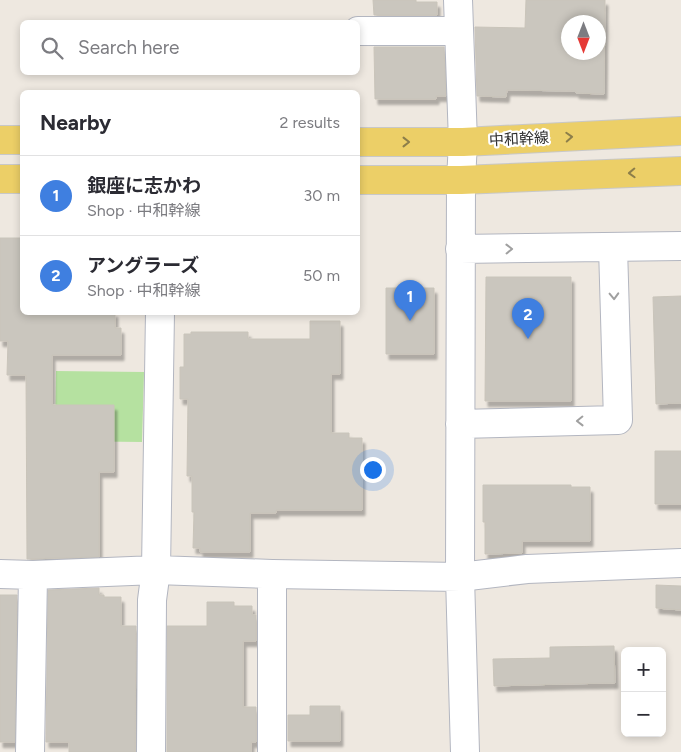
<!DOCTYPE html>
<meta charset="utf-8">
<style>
body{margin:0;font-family:Figtree,"Noto Sans JP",sans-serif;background:#f7f7f7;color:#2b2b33}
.controls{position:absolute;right:15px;bottom:15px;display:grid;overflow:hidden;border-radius:8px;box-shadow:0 2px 8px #0003}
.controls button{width:45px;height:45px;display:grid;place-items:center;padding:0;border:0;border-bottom:1px solid #e1e1e2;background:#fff;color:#2b2b33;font:25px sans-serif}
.compass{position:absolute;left:561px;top:15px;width:45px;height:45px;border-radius:50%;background:#fff;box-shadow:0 2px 8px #0003;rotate:180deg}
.you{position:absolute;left:372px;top:469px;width:18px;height:18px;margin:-12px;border:4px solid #fff;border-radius:50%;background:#1a73e8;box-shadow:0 0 0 8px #1a73e833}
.badge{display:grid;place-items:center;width:32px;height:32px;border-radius:50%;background:#7c3aed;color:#fff;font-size:16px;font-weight:700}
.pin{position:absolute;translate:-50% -41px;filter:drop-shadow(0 1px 2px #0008)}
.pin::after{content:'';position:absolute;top:26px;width:18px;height:15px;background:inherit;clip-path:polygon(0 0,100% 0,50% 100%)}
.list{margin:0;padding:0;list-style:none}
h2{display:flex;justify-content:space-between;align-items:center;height:65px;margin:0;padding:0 20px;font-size:21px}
h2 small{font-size:16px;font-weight:400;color:#7c7c81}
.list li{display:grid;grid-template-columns:32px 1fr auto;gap:15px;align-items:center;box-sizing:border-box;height:80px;padding:0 20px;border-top:1px solid #e1e1e2}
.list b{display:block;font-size:19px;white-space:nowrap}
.list p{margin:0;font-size:16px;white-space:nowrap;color:#7c7c81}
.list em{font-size:16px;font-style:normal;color:#7c7c81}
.icon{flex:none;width:28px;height:28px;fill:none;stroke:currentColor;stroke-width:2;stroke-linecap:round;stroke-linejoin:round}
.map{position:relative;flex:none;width:681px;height:752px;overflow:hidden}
.search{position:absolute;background:#fff;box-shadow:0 2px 8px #0003;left:20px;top:20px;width:340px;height:55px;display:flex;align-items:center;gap:12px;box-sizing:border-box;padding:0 18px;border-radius:8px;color:#7c7c81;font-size:19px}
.panel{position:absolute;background:#fff;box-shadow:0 2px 8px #0003;left:20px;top:90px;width:340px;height:225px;border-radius:8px}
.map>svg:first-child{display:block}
.green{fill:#b5e1a0}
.building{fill:#cac6be;stroke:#c9c4ba;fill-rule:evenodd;filter:url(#shadow)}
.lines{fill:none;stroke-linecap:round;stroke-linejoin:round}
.minor-casing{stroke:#b3b6c0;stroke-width:30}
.major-casing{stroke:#c8c8c8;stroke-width:30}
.minor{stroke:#fff;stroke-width:28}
.major{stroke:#eccf67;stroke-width:28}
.oneway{stroke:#8c7e4a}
.oneway2{stroke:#a0a0a0}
.labels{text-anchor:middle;stroke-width:4.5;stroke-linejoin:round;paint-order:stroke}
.street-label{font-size:15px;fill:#2d2d2d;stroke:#fff}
</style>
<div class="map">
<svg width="681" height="752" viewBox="0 0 681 752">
<defs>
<filter id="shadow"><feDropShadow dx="3" dy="5.5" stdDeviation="1" flood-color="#0004"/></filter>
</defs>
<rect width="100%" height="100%" fill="#eee8e0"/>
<path class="green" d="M56,371L144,372L142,442L55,441Z"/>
<path class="building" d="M373,0H416V2H437V15H374Z
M526,0H605L604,94L576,93V91L507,90L506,97L477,96L475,27L525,28ZM568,22H598V52H568Z
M374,47H444L446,96H436V99H375Z
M0,238H22V312H115V328H121V355H52V405H114V472H99V557L27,559L26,375H7L8,341H0Z
M486,277H571V401H485Z
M386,288H434V354H386Z
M681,296V403L656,404L653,297Z
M310,321H340V374H331V433H349V438H362V510H276V513H250V552H200V548H193L194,512H192V476H187L188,399H180V367H184V334H191V332H248V339H310Z
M655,451H681V504H655Z
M483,485H571V487H590V541H522V553L485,554V522H483Z
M656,585L681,586V610L656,608Z
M99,588V595H104V597H121V626H136L135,752H69V742H46L48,590Z
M0,595H17L15,742H0Z
M207,602H234V606H252V615H256V641H243V707H256V742H251V752H167V626H207Z
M614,646L615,683L562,684L494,686L493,659L550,658V647Z
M310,706H340V741H288V715H310Z"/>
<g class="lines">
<g class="minor-casing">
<path id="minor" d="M458,0L463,142L461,180L460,577L465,752
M358,31H459
M460,249L681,246
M460,424L618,420L613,247
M0,574L33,575L156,570L272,574L460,577L527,569L681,563
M30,752L33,575
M151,752L152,600L156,570L160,312
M272,752V574"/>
</g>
<g class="major-casing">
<path id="major" d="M0,140H22
M358,142H463L681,131
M0,179H22
M358,180H461L681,171"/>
</g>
<use href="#minor" class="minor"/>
<use href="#major" class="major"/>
</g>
<defs><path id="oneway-chevron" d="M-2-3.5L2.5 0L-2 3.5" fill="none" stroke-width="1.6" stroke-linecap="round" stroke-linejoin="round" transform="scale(1.25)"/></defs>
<g class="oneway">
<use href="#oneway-chevron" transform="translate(569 137) rotate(-3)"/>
<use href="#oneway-chevron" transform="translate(406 142)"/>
<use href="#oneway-chevron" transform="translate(632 173) rotate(178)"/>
</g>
<g class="oneway2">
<use href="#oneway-chevron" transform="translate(509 249) rotate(-1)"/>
<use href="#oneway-chevron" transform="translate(614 296) rotate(88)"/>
<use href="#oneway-chevron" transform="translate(580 421) rotate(179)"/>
</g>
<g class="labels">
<g class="street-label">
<text transform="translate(519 139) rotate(-3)" y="5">中和幹線</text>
</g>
</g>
</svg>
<div class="controls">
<button>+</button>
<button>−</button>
</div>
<svg class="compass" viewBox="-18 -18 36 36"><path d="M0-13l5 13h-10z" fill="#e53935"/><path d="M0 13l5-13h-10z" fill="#7c7c81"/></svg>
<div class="you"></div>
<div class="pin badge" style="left:410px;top:321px;background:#3f7fe0">1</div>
<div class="pin badge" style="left:528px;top:339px;background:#3f7fe0">2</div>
<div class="search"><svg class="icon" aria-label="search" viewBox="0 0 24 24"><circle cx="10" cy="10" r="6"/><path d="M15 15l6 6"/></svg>Search here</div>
<section class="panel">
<h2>Nearby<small>2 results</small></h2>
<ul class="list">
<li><span class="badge" style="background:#3f7fe0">1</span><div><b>銀座に志かわ</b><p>Shop · 中和幹線</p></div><em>30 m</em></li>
<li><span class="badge" style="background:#3f7fe0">2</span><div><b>アングラーズ</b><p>Shop · 中和幹線</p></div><em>50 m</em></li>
</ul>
</section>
</div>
